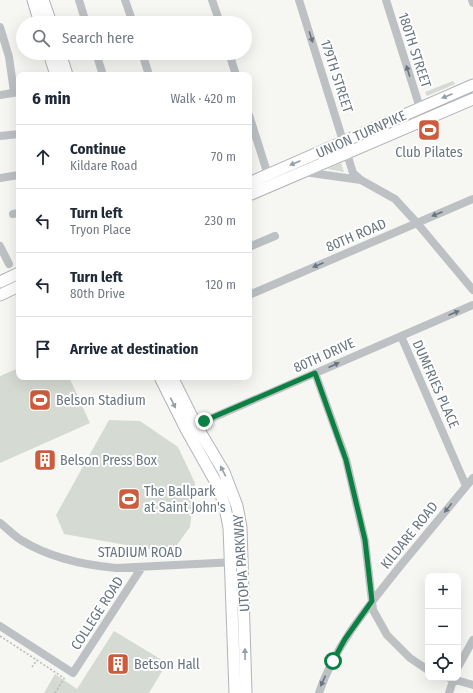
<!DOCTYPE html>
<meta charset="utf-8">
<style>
body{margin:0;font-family:"Fira Sans Condensed",sans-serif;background:#f2f2f3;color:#1f2937}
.controls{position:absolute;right:12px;bottom:12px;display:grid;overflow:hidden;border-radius:8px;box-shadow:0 4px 16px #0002}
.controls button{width:36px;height:36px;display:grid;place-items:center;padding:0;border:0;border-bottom:1px solid #e0e1e3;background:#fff;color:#1f2937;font:20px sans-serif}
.stop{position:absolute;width:12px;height:12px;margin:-9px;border:3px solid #0b8043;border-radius:50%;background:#fff}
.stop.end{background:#0b8043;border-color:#fff;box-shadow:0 1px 4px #0008}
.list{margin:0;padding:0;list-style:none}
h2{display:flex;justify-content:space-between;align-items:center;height:52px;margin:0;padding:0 16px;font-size:17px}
h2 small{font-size:13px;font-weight:400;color:#747a83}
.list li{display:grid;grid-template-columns:26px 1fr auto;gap:12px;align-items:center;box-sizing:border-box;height:64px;padding:0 16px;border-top:1px solid #e0e1e3}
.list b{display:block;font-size:15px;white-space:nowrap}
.list p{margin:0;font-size:13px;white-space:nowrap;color:#747a83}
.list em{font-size:13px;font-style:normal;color:#747a83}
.icon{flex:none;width:22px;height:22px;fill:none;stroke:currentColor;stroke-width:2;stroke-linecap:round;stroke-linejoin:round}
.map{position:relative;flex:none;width:473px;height:693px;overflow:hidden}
.search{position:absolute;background:#fff;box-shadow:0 4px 16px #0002;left:16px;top:16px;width:236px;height:44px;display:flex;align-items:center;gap:10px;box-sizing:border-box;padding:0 14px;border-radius:22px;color:#747a83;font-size:15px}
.panel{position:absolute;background:#fff;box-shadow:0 4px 16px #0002;left:16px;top:72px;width:236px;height:308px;border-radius:8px}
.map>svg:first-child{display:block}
.green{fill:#d5dad3}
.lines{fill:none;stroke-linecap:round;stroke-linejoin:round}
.major-casing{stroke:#b1b5b8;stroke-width:13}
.path{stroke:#b7babc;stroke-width:1.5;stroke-dasharray:2 2;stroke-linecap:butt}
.minor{stroke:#bdc1c4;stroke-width:8}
.major{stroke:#fff;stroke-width:11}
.oneway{fill:#697680}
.oneway2{fill:#969fa6}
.route{stroke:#0b8043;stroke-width:5}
.labels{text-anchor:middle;stroke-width:4;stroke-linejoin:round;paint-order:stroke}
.street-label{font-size:14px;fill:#697680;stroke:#fff}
.poi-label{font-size:14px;fill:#697680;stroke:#fff;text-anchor:start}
</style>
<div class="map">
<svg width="473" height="693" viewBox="0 0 473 693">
<rect width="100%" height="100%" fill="#f6f6f3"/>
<path class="green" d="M453,81L455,84L427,96L425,92Z
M341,163L344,172L328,169L329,168Z
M19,368V377H69L90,423L0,463V376Z
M109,420L140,421L178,447L195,483L190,527L171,553L64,534L56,515Z
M114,631L167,663L149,693H44L55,674L77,689Z"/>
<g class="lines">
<g class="major-casing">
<path id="major" d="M33,0L40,23
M43,0L51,23
M49,53L56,75
M60,53L67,75
M249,183L473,85
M249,195L473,99
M0,282L19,273
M0,295L19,286
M160,377L186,429L218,486L225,507L229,528L230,553L235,693
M172,377L196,425L224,472L237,506L241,527L246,693"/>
</g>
<path class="path" d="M0,636L64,678
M32,667L37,660
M55,693L65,677"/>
<path class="minor" d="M79,0L86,23
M125,0L133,23
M212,0L220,23
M299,0L353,173L361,180
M386,0L420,108
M472,0L473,3
M0,27L9,57L14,92
M96,53L103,75
M142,53L149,75
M229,53L236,75
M0,95L19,92
M249,115L268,175
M0,136L19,134
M304,172L361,180L395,199L417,223L473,290
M0,178L19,175
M13,214L19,213
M0,246L9,264
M249,247L275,236
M249,295L473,199
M401,336L466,486
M315,373L346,459L365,541L373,610L387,635L410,658L428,670
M191,427L473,305
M0,523C7,528 14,536 21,540C50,558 83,565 116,568L236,562
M0,626L73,673L142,567
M458,667L473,640
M449,678L473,685
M319,693C335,645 370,604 401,565C425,536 449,507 473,478
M449,693L454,678"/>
<use href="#major" class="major"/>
</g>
<defs><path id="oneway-solid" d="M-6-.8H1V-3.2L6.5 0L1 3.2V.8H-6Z"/></defs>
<g class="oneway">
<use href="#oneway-solid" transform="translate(311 37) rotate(72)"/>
<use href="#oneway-solid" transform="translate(408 71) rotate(-108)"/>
<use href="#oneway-solid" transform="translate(437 214) rotate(157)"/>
<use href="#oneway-solid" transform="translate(318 265) rotate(157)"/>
<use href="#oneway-solid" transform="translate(454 313) rotate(-23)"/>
<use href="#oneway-solid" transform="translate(334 365) rotate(-24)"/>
<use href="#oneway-solid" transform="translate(448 508) rotate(129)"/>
<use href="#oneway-solid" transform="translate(323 681) rotate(115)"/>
</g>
<g class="oneway2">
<use href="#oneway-solid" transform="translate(447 96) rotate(157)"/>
<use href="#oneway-solid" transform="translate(295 163) rotate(157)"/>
<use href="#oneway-solid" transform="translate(173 403) rotate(64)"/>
<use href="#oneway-solid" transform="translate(223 471) rotate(-117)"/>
<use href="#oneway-solid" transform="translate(245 654) rotate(-91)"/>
</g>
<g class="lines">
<path class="route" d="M204,421L315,373L346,460L365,540L372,601L345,639L333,661"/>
</g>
<defs>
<g id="stadium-square" transform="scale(1.15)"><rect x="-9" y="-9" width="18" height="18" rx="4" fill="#cc5c3c" stroke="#fff"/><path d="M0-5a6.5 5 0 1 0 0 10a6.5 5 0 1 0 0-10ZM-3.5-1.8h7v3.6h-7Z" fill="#fff"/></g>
<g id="building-square" transform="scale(1.15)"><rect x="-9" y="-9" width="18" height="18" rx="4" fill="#cc5c3c" stroke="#fff"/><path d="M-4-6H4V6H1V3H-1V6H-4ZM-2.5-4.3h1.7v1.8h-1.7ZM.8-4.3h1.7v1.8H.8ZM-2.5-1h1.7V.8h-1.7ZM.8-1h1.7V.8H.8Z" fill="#fff"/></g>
</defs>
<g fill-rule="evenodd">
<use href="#stadium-square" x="429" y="130"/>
<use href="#stadium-square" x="40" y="400"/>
<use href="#building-square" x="45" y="460"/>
<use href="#stadium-square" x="129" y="499"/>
<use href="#building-square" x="118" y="664"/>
</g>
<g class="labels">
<g class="street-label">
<text transform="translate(415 50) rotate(72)" y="5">180TH STREET</text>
<text transform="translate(337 76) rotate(72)" y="5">179TH STREET</text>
<text transform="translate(361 134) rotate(-24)" y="5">UNION TURNPIKE</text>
<text transform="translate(356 235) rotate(-23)" y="5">80TH ROAD</text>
<text transform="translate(324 355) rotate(-24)" y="5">80TH DRIVE</text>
<text transform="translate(436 384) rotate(66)" y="5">DUMFRIES PLACE</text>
<text transform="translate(409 535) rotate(-51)" y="5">KILDARE ROAD</text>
<text x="140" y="557">STADIUM ROAD</text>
<text transform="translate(241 563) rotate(-94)" y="5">UTOPIA PARKWAY</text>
<text transform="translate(97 613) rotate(-57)" y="5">COLLEGE ROAD</text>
</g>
<g class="poi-label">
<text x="429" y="157" text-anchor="middle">Club Pilates</text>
<text x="56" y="405">Belson Stadium</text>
<text x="60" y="465">Belson Press Box</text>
<text x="144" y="496">The Ballpark<tspan x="144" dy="16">at Saint John's</tspan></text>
<text x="134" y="669">Betson Hall</text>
</g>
</g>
</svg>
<div class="controls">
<button>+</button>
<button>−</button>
<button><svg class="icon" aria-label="locate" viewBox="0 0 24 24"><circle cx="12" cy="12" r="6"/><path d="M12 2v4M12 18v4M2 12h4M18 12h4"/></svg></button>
</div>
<div class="stop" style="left:333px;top:661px"></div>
<div class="stop end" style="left:204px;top:421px"></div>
<div class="search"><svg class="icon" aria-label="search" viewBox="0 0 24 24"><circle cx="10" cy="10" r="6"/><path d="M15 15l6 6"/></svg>Search here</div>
<section class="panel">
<h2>6 min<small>Walk · 420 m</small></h2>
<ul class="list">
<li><svg class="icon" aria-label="ahead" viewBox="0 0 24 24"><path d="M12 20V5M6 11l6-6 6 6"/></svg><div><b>Continue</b><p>Kildare Road</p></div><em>70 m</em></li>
<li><svg class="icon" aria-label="left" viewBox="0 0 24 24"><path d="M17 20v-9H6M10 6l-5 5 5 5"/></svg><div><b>Turn left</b><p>Tryon Place</p></div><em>230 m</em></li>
<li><svg class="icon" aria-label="left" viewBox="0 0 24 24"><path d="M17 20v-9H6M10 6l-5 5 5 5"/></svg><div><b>Turn left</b><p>80th Drive</p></div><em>120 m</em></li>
<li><svg class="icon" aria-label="arrive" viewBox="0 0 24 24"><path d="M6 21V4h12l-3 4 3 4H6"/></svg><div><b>Arrive at destination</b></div></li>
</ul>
</section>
</div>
